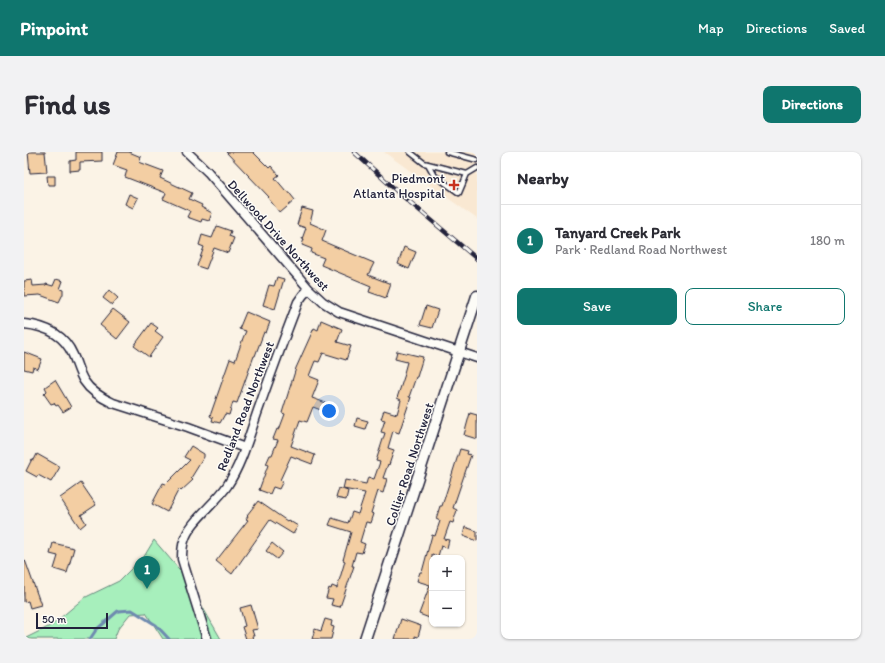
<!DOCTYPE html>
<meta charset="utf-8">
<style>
body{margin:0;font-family:Itim,sans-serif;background:#f2f2f3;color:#2b2b33}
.controls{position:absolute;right:12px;bottom:12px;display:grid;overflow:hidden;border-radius:8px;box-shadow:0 1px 3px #0004}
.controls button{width:36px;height:36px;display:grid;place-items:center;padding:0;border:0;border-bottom:1px solid #e1e1e2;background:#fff;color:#2b2b33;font:20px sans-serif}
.scale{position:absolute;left:12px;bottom:10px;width:72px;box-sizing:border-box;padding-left:4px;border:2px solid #22223b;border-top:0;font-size:11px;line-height:14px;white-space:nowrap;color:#22223b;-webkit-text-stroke:3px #fdfcf7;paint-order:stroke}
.you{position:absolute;left:305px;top:259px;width:14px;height:14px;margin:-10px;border:3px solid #fff;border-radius:50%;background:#1a73e8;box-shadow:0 0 0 6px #1a73e833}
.badge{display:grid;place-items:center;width:26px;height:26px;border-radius:50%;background:#0f766e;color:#fff;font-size:13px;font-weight:700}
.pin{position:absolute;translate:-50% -33px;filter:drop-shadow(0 1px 2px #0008)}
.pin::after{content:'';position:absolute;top:21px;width:14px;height:12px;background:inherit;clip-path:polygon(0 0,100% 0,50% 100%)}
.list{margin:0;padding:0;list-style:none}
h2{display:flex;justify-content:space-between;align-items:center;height:52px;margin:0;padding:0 16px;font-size:17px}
h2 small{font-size:13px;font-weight:400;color:#7c7c81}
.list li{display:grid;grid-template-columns:26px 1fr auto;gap:12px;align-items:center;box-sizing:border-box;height:72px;padding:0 16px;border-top:1px solid #e1e1e2}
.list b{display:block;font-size:15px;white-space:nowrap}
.list p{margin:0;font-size:13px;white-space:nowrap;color:#7c7c81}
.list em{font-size:13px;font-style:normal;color:#7c7c81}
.actions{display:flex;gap:8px;padding:12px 16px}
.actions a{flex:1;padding:9px 0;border:1px solid #0f766e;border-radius:8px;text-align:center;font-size:14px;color:#0f766e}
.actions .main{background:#0f766e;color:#fff}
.map{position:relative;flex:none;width:453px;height:487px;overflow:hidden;border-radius:8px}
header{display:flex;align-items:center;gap:24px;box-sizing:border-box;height:56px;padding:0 20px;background:#0f766e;color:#fff}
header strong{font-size:19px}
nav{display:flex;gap:22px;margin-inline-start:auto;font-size:14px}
.intro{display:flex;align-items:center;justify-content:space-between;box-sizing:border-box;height:96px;padding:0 24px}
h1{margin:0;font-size:28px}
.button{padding:10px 18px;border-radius:8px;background:#0f766e;color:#fff;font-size:14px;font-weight:700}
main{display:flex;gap:24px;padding:0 24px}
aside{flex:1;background:#fff;border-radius:8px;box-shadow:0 1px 3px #0004}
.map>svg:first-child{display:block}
.built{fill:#f9e8d2}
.green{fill:#a7efbc;stroke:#64887c}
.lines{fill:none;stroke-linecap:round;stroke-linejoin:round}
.stream{stroke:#6e8aaf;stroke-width:3}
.building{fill:#f3cea3;stroke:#22223b}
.service-casing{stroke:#22223b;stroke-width:7}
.minor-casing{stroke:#22223b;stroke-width:11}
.tertiary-casing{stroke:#22223b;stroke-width:13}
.service{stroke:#fdfcf7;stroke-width:4}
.minor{stroke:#fdfcf7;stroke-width:8}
.tertiary{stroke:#fdfcf7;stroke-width:10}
.rail-casing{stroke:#22223b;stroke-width:4.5}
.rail{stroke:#fdfcf7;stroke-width:3;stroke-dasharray:9;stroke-linecap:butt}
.poi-dot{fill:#c8321e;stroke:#fdfcf7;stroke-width:1.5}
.labels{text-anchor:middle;stroke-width:3;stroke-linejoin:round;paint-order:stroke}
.poi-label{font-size:13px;fill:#22223b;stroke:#fdfcf7;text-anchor:end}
.street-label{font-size:13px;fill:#22223b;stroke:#fdfcf7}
</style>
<header>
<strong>Pinpoint</strong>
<nav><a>Map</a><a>Directions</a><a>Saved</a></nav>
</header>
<div class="intro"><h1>Find us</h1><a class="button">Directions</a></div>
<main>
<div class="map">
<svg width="453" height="487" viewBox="0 0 453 487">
<rect width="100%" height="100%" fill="#fbf3e6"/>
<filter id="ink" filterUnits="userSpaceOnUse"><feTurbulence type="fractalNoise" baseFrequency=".025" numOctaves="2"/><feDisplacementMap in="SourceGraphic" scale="8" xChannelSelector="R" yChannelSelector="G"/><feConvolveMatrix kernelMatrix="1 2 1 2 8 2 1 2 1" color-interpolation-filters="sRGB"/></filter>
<g filter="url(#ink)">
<path class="built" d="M360,0H453V67Z"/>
<path class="green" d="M130,388L160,423L197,487H139L122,461L106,462L94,477L90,487H0L28,473L60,446L95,429L121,403Z"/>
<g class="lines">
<path class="stream" d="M66,487L72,478L94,459L108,458L132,473L145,487"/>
</g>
<path class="building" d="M4,0H21L23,20L6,21Z
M52,0H78V9L56,10V18L46,19V9L52,8Z
M94,0H105L117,5L115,10L139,19L136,26L168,41L165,47L178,53L177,55L188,61L185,69L178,67L177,70L163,65L166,59L139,47L142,41L101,25L103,18L89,13Z
M202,0H229L245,16L247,14L255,23L251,26L262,39L263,38L271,48L256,61L244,46L245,45Z
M23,24H31V33H24Z
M105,42L114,46L109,56L101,52Z
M278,56L289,59L286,71L302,78L298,89L350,111L344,123L367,132L362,146L345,140L347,134L297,113L300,106L287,101L288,97L278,93L280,87H278L282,76L273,73Z
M193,74L207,79L205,84L210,86L204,101L190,96L182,117L173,114L180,95L175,93L178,83L188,86Z
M380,95L392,100L385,117L374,112Z
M253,125L260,127L251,157L239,153L245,133L250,134Z
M32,127L39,129L36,137L39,138V142L35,150L16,143L0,144V129L8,128L9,134L22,133V132L29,134Z
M85,138L94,146L88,153L79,146Z
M402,154L414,158L408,176L396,173Z
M89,157L106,170L93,187L76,173Z
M222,160L246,170L242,181L240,180L231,204H230L213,251L209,250L205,263L201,262L196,271L188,269L189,266L186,264L206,207L211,209L219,186L222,179L215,177Z
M297,168L318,177L313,190L327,194L322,208L299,201L295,210L291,209L285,224L295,228L288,246L305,252L302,260L289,255L283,270L276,268L267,294L291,303L288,312L267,304L256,328L259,329L255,337L249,335L246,342L235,338L244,313L242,312L246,303H248L254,288L249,287L253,277L255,278L261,262L258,261L272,216L290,176L294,178Z
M127,171L134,176L131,179L139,185L125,205L110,194Z
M373,199L399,205L393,225H392L385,245H387L375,281L369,279L364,296L370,298L365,313L364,312L359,326L363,327L359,341L354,339L347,361L350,362L347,371L342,370L336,390L341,392L338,401L332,400L328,414H330L316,455L307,453L309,447L302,446L305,436L307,437L308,434L313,436L321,409L319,408L327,380L305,373L308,366L324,371L328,360L334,362L341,341L319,337L321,328L342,332L344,325L350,327L356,310L352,309L361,281L357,280L361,268L357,267L360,258L373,262L377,248L373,246L381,222L380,221L383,210L371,207Z
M0,200L18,207L14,217L9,215L8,219L0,217Z
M31,228L47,255L39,260L34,253L32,254L30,251L27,252L20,242L23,239L21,235Z
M446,261L453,263V287L440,283Z
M333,266L344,269L341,277L331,274Z
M167,294L180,302V305L167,326L169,328L157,339L155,337L143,360L128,352L139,331L142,332L166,308L160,305Z
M436,297L444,299L443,302L447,303L429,356L433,358L429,371L426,370L420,387L425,388L423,396L417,394L414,404L408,402V467L395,462L406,433L393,429L396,420H398L408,383L411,384L416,369L412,367L416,354H418Z
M13,302L36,315L27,330L14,323L13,325L2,319L8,307L10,308Z
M57,331L72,353L57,363L62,371L56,376L36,346Z
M315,336L324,339L322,348L312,346Z
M234,349L263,369L264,368L274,374L269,382L246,368L208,422L192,409L224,368L222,367L224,364L223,363Z
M441,375L453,379V389L439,384Z
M29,391L50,396L43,421L30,417L34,404L26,402Z
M248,391L259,400L253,407L242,399Z
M0,408H1L17,453L6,456L4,449L0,450Z
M227,453L234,477L228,478L230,484H228L229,487H222L218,475L221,474L216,456Z
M301,467L308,469L307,474L310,475L307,487H288L291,477L297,479Z
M377,467L397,474L394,485L391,484V487H371Z"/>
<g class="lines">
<g class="service-casing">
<path id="service" d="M386,0L400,11L443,22
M423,0L453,8
M404,12L410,23L435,41L443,22L453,16"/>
</g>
<g class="minor-casing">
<path id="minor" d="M163,0L184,20L285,137L299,150L315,160L453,206
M0,172C22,174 40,182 49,203C53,212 55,221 60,229C67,240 78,246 89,251L164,275L221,296
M183,487L158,407C158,401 158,395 160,389C165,370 191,352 203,334C219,310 226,280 236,253C248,218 261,184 274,150L279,143L285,137"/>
</g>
<g class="tertiary-casing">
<path id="tertiary" d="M341,487L453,144"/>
</g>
<use href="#service" class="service"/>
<use href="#minor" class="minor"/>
<use href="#tertiary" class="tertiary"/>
<g class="rail-casing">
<path id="rail" d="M330,0L374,40L453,107"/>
</g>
<use href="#rail" class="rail"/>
</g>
</g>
<path class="poi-dot" d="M428 27h4v4h4v4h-4v4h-4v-4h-4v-4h4z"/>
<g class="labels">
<g class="poi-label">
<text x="421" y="31">Piedmont<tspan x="421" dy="15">Atlanta Hospital</tspan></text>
</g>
<g class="street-label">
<text transform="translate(255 83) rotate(48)" y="5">Dellwood Drive Northwest</text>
<text transform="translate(221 254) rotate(-69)" y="5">Redland Road Northwest</text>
<text transform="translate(385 312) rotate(-72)" y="5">Collier Road Northwest</text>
</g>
</g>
</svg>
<div class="controls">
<button>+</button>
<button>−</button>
</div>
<div class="scale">50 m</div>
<div class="you"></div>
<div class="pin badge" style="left:123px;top:437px">1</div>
</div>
<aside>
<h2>Nearby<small></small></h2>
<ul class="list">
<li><span class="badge">1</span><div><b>Tanyard Creek Park</b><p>Park · Redland Road Northwest</p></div><em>180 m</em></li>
</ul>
<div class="actions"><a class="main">Save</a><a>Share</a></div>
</aside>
</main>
